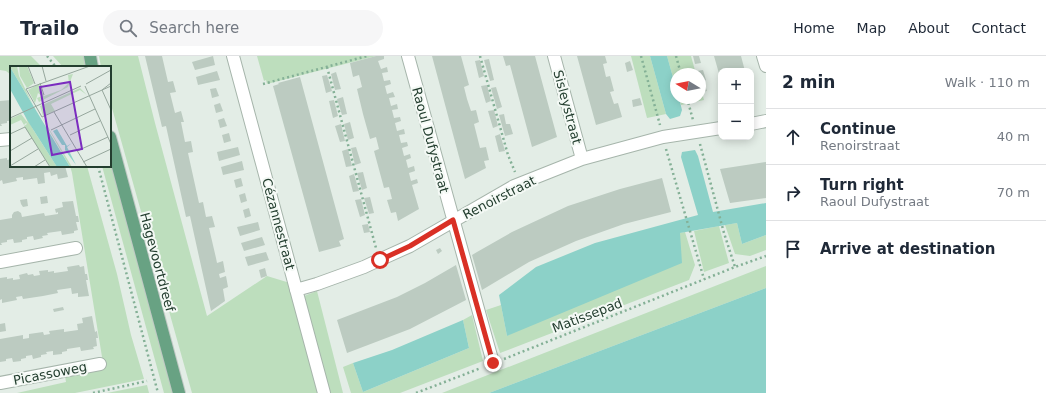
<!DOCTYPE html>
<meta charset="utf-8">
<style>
body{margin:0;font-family:"DejaVu Sans",sans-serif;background:#f6f6f7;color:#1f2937}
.controls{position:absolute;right:12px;top:12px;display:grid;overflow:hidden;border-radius:8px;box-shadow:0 2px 10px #0003}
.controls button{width:36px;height:36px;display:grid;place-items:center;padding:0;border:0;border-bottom:1px solid #e0e1e3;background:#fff;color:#1f2937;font:20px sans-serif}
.compass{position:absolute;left:670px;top:12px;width:36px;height:36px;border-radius:50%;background:#fff;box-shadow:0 2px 10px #0003;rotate:280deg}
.stop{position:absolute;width:12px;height:12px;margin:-9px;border:3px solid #d93025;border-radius:50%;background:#fff}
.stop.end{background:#d93025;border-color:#fff;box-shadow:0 1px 4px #0008}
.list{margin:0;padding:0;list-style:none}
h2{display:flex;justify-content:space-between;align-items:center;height:52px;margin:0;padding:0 16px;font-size:17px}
h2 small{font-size:13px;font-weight:400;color:#747a83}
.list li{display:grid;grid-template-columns:26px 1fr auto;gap:12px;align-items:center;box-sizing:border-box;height:56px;padding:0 16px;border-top:1px solid #e0e1e3}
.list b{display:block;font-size:15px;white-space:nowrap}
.list p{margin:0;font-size:13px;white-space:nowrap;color:#747a83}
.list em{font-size:13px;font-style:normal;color:#747a83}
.icon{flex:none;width:22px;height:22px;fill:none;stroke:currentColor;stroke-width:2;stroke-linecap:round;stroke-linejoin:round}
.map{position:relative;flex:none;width:766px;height:337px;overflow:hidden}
header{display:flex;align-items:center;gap:24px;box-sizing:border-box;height:56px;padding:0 20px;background:#fff;border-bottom:1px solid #e0e1e3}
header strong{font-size:19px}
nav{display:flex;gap:22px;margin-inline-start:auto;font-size:14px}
.search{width:280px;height:36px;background:#f6f6f7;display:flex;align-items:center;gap:10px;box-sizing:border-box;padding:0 14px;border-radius:22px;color:#747a83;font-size:15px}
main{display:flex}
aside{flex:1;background:#fff}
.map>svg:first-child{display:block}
.green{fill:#bddebd}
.water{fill:#8cd1c8}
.building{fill:#bccbc1}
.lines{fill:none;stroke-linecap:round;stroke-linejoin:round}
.minor-casing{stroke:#a6b5ab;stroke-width:14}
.major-casing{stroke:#c1c9c5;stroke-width:14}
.path{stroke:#84b096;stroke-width:2.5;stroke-dasharray:2 3;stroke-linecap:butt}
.minor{stroke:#fff;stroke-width:12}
.major{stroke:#68a283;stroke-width:12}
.route{stroke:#d93025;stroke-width:5}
.labels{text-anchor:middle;stroke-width:4;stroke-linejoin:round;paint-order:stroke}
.street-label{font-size:13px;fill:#233e2f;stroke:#f4f9f5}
.inset-road{fill:none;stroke:#96a79d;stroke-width:1}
.view{fill:#7b2cbf;fill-opacity:0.15;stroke:#7b2cbf;stroke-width:2}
.inset-edge{fill:none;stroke:#233e2f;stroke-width:2}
</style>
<header>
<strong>Trailo</strong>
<div class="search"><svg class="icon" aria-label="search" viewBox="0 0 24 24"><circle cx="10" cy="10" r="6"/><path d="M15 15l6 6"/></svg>Search here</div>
<nav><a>Home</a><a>Map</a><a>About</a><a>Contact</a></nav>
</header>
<main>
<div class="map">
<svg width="766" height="337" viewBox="0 0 766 337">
<rect width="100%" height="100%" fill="#e3ede6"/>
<path class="green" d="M0,0H31L42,11H11V19L6,15L0,14Z
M53,0H85L88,11H63Z
M99,0H138L155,67L207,260L267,220L290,227L320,337H192L110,45V11H101Z
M257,0H376L267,28L266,24L264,25Z
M631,0H650L666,58L647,62Z
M667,0H691L696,18H676V32Z
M700,30L704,44L681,49L679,42H700Z
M110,95L174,337H164L102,110H110Z
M70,110H87L117,218L131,279L144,323L75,337H17L66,326L65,320L104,313L72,117Z
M737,167L742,188L766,179V194L750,200L735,198L725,169Z
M719,170L729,207L704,216L694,175Z
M685,176L695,209L689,224L500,297L486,254L501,249L507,280L680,177Z
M766,210V232L489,337H442Z
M317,235L343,337H328L304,240Z
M472,259L483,305L400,337H351L343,311L353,307L363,336L469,292L463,264Z
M147,329L149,337H107Z"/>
<path class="water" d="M650,0H667L676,32V42H679L682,54L680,60L670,63L666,58Z
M695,94L698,100L713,156L766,147V179L742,188L737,167L680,177L682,207L507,280L499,239L536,211L595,187L698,159L681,101L682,96Z
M766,232V337H489Z
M463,264L469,292L363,336L353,307L392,294Z"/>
<path class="building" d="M145,0H162L168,26L173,25L176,36L170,37L175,57L181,55L184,66H181L185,86L191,85L193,96L188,97L199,147L203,146L206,161L212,160L215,171L209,172L216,202L217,207L223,205L225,216L219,218L220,222L226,220L228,231L223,233L225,245L211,255L190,160L186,161L166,70L162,71Z
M213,0L215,9L195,14L192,6Z
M376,0H384V3L378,5L381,13L387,11L388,16L382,17L384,25L390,24L391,28L385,30L387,38L393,36L395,41L389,42L391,50L397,48L398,53L392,54L394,62L400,61L401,65L395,67L397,75L404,73L405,78L399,79L401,87L407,86L408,90L402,92L404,100L410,98L411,102L406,104L408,112L414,110L415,115L409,117L411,125L417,123L418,127L412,129L419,153L398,165L396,156L391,157L387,144L392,143L389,131L384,132L374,95L379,93L376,81L370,83L363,58L357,33L362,31L359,19L353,21L350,7Z
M432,0H461L469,29L464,31L467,43L471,55L476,54L479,66L474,68L480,92L486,91L489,104L484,105L486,112L465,123Z
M503,0H535L557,81L532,91L510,9L506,10Z
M577,0H605L607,7L603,8L606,21L610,20L614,35L610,36L614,48L618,47L622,61L596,69Z
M693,0H699L701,7L695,8Z
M714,0H741L745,15H721V21H720Z
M489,3L494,24L490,25L484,4Z
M480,4L484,20L479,22L475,5Z
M630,5L633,14L627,16L625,7Z
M703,14L706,24L700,26V18H698L697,15Z
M217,15L220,24L198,29L196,21Z
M336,16L341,33L335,34L331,18Z
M327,19L332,35L326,37L322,20Z
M300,21L344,183L339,185L341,190L319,196L273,30L279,28L278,27Z
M487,29L491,45L486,47L481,30Z
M705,29L707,35L702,36L701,31Z
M496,31L502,51L497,53L491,32Z
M216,32L219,40L212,42L210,33Z
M343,41L347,58L342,59L337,43Z
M640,42L642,49L633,51L632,44Z
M11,44V65H7V67L1,68L2,70H0V45Z
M334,44L338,60L333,62L329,45Z
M220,47L223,55L216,57L214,49Z
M494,54L498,70L493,72L488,55Z
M504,58L506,68H510L513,78L505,80L499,59Z
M224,62L227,70L220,72L218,64Z
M350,66L354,82L348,84L344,68Z
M341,68L345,85L340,86L335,70Z
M229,77L231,85L224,87L222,79Z
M500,78L505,95L499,96L495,80Z
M238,91L240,99L219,105L217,96Z
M356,91L361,107L355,109L351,92Z
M348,93L352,110L346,111L342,95Z
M7,102V104L11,103V110H65L68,121L58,123L57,118L51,120L50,116L44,117L45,127L38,128L37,122L23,124V121L16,122L17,125L3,128L2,124L0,125V103Z
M242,105L244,114L223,119L221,111Z
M766,106V142L730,147L720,113Z
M363,116L367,132L362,134L357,117Z
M354,118L359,135L353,136L349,120Z
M241,122L243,130L236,132L234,124Z
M662,122L671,156L624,168L576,185L529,206L482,234L472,199L477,196L512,176L568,150L620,133Z
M245,137L247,145L241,147L239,139Z
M47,140L48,147L41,148L40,141Z
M370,141L374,157L369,158L364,142Z
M27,143L28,150L23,151L21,148L20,144Z
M361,143L365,159L360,161L355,144Z
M73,145L76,160H78L79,166H76L78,174L74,175V177L62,179L61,175L47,177L48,179L42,180L43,182L34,184L33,180L27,181V183L22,184V186L14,187L13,183L7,184V186L1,187L2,189H0V164L12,162V159L14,156L18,155L21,157L22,161L44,157L45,160L58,158V156L56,157L55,153L63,151L62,146Z
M249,152L251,160L245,162L243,154Z
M258,166L260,174L240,180L237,171Z
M368,168L370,176L364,177L362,169Z
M262,181L265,189L244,195L241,187Z
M440,192L442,195L438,198L436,194Z
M266,196L269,204L248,210L245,201Z
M79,209L80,211L84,210L85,218H87L88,224H86L89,240L78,241V237L72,238L71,232L57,234L58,237L43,240L23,243L22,240L16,241L17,244L2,247V243L0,244V222L7,221V223L13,222V224L20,223L19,219L27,217L28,219L33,218L34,220L40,219L39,215L48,214V216L54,215V217L68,215L67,211Z
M456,209L466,244L410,273L347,297L337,264L397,241L425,227Z
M265,212L267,220L261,222L259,214Z
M63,251L64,254L54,256L53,253Z
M92,260L95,276L97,275L98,282H96L97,290L93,291L94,293L81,295L80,291L67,293V295L62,296V298L53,299V295L46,296L47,298L41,299V301L33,303L32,299L26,300V302L21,303V305L13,306L12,302L6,303V305L0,306V283L23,279V283L29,282V278L43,276L44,279L50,278L49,275L64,273V276L78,274L77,268L83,267L82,262Z
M5,267L6,275L0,276V268Z"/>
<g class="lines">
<g class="minor-casing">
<path id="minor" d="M233,0L324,337
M408,0L493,307
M554,0L582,103
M763,0L766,10
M751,68L766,65
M0,84L11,83
M0,206L76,192
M296,234L317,228L364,211L379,204L410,190L514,130L582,103L663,81L721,72
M0,327L100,308"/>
</g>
<g class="major-casing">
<path id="major" d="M90,0L92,11
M110,81L179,337"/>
</g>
<path class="path" d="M47,0L56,11
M480,0L508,99L515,116
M641,0L660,69
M676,0L681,18
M327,11L376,192
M263,28L367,0
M687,42L693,64
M700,88L724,177L735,211
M666,93L704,223
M98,110L158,337
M504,303L735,211L766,200
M93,337L147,325
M416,337L481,312"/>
<use href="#minor" class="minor"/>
<use href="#major" class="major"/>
</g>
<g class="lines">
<path class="route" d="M380,204L410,190L453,164L493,307"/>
</g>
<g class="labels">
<g class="street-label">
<text transform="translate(568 51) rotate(75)" y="5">Sisleystraat</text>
<text transform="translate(431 84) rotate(75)" y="5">Raoul Dufystraat</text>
<text transform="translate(499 141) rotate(-27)" y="5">Renoirstraat</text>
<text transform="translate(279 168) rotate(75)" y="5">Cézannestraat</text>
<text transform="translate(158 206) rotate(75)" y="5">Hagevoortdreef</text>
<text transform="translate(587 259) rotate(-21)" y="5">Matissepad</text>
<text transform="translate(50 317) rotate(-11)" y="5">Picassoweg</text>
</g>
</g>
<g transform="translate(10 10)">
<rect width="101" height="101" fill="#e3ede6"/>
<path d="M7,0L9,10L23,39L0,1ZM9,0H17L24,17L17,22L10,10ZM63,8L58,21L29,36L27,32L32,30L28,27L25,37L18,24L29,18L34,30L51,24L59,17L58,9ZM70,22L77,29L70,24L41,38L45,45L33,50L30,40ZM26,41L62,101H60ZM14,47L24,65L47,101H40L14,60L17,58L16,57L14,59L11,54L0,59V53L11,48L18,57Z" fill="#bddebd"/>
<path d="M0,1L60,101H47L19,57L0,23ZM47,63L57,80L62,77L57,81L66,99L55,84V79H52L43,65Z" fill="#8cd1c8"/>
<path class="inset-road" d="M18,0L25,18M32,0L36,15M80,0L16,23L32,51L101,20M30,17L34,29M101,17L92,24L101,44M76,18L101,4M75,20L101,78M44,46L77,101M0,52L71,20M41,64L85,43M0,68L15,61L40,101M60,69L90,55M0,85L22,72M67,85L98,71M73,96L101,83M0,100L28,83M24,101L35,94"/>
<path class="view" d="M60,16L72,83L42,89L30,21Z"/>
<rect width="101" height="101" class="inset-edge"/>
</g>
</svg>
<div class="controls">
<button>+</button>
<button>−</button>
</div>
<svg class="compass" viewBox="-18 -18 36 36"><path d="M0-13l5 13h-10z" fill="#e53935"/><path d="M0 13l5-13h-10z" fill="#747a83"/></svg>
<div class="stop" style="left:380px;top:204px"></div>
<div class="stop end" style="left:493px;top:307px"></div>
</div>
<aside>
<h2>2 min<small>Walk · 110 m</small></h2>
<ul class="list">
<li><svg class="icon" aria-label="ahead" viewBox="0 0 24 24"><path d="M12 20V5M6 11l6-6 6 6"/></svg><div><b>Continue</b><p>Renoirstraat</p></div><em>40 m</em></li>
<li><svg class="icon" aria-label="right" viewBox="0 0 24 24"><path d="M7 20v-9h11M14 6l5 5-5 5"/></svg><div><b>Turn right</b><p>Raoul Dufystraat</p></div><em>70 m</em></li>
<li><svg class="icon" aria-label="arrive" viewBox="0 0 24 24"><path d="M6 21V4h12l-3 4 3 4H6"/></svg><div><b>Arrive at destination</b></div></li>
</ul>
</aside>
</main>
